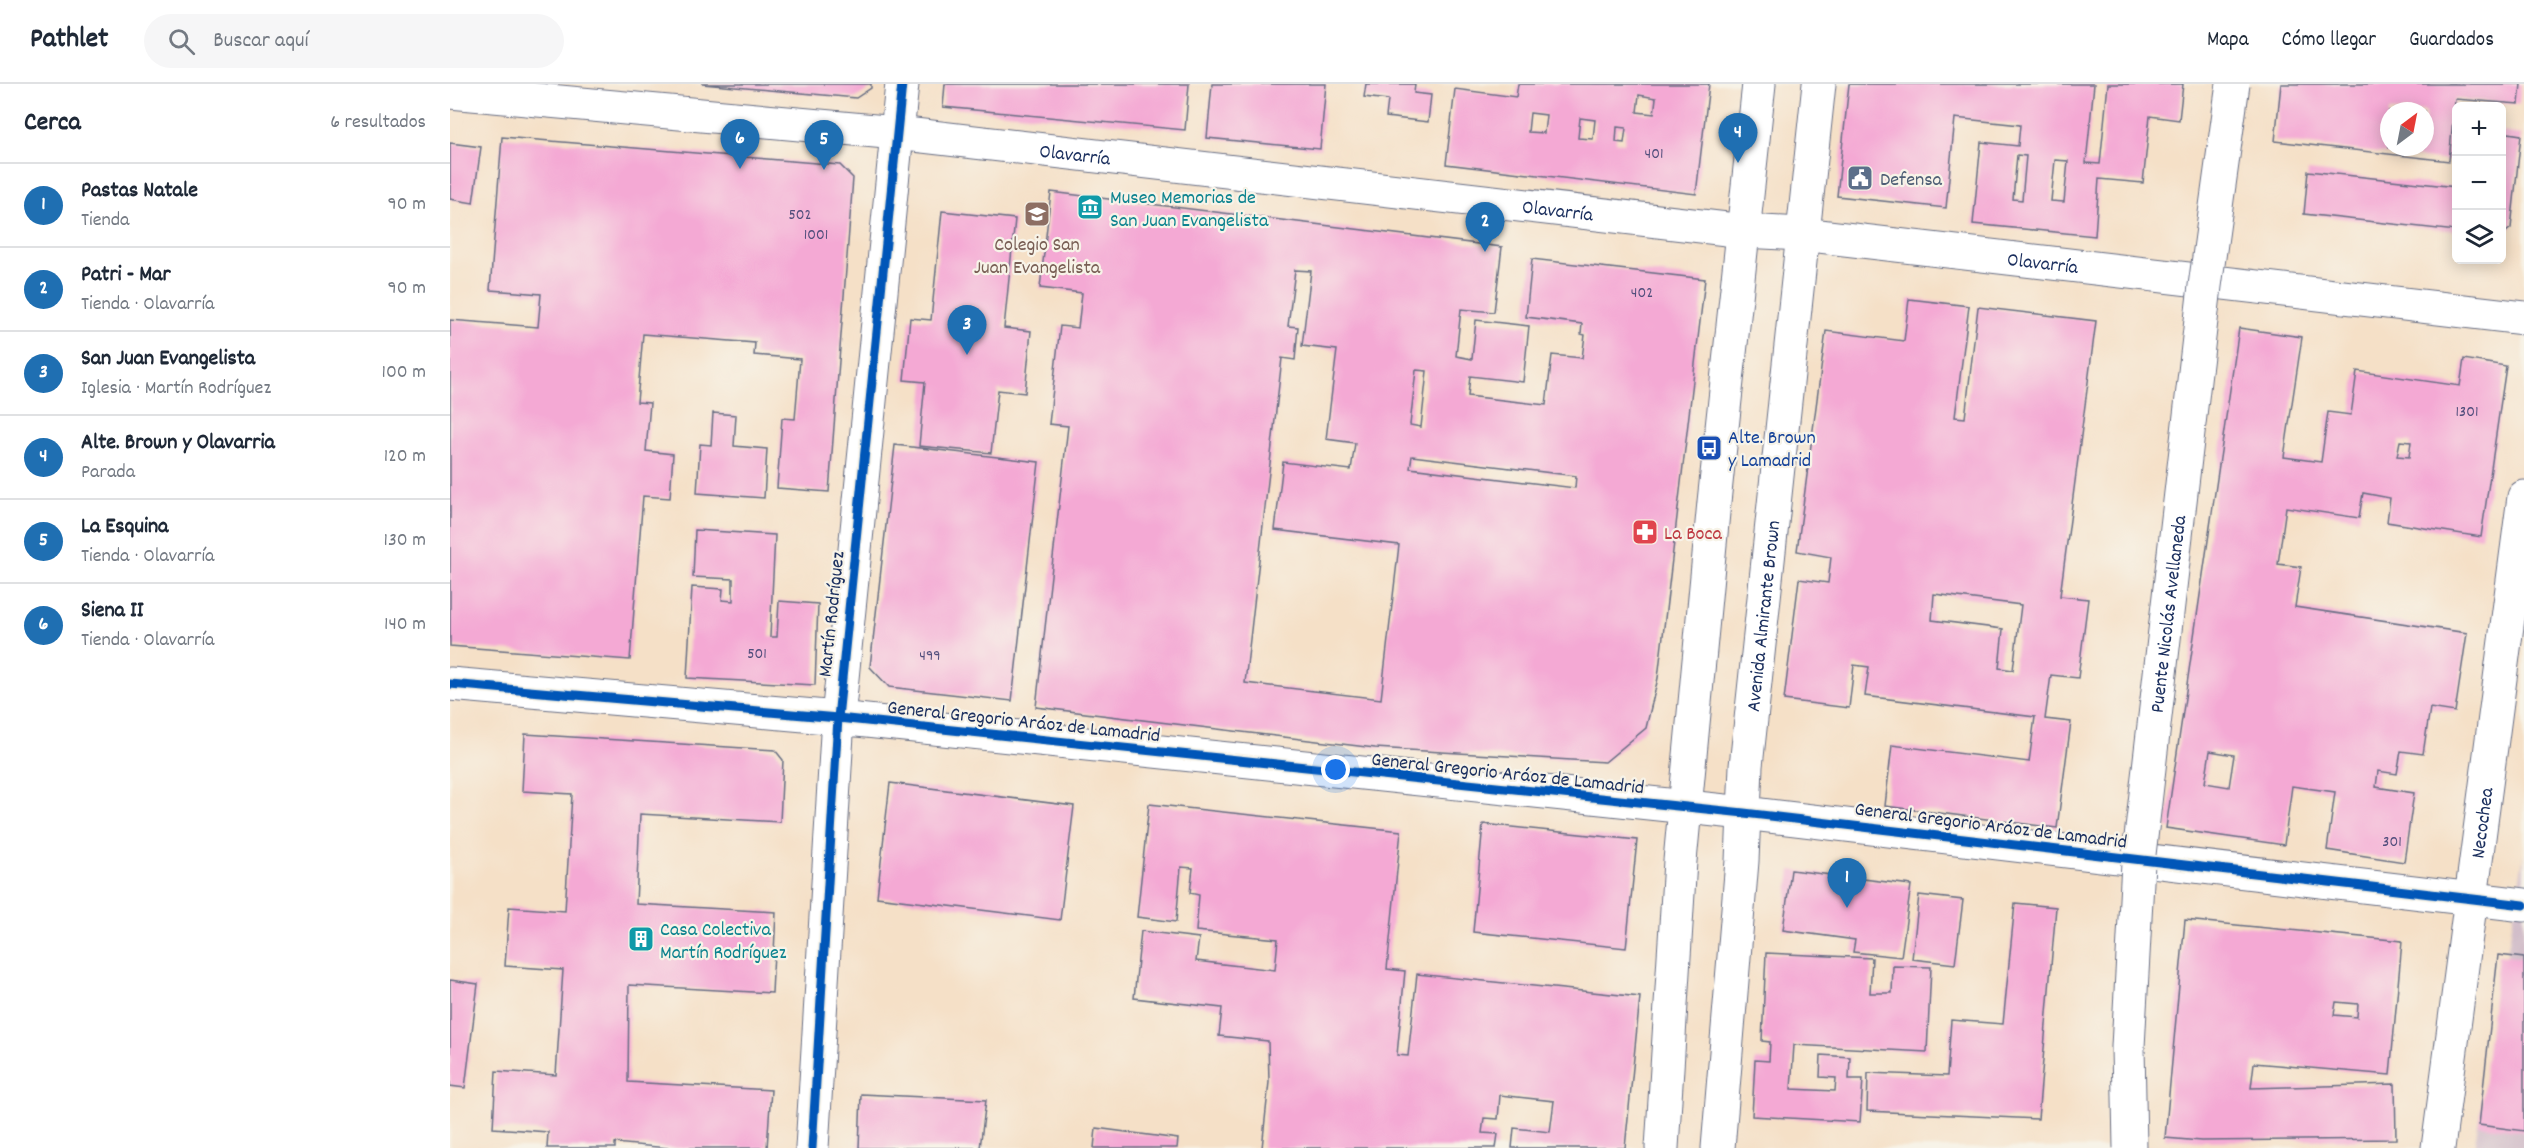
<!DOCTYPE html>
<html lang="es">
<meta charset="utf-8">
<style>
body{margin:0;font-family:Dekko,sans-serif;background:#f6f6f7;color:#1f2937}
.controls{position:absolute;right:18px;top:18px;display:grid;overflow:hidden;border-radius:9px;box-shadow:0 3px 15px #0003}
.controls button{width:54px;height:54px;display:grid;place-items:center;padding:0;border:0;border-bottom:2px solid #e0e1e3;background:#fff;color:#1f2937;font:30px sans-serif}
.compass{position:absolute;left:1930px;top:18px;width:54px;height:54px;border-radius:50%;background:#fff;box-shadow:0 3px 15px #0003;rotate:32deg}
.you{position:absolute;left:886px;top:686px;width:21px;height:21px;margin:-15px;border:4px solid #fff;border-radius:50%;background:#1a73e8;box-shadow:0 0 0 9px #1a73e833}
.badge{display:grid;place-items:center;width:39px;height:39px;border-radius:50%;background:#1f6fb2;color:#fff;font-size:20px;font-weight:700}
.pin{position:absolute;translate:-50% -50px;filter:drop-shadow(0 2px 3px #0008)}
.pin::after{content:'';position:absolute;top:32px;width:21px;height:18px;background:inherit;clip-path:polygon(0 0,100% 0,50% 100%)}
.list{margin:0;padding:0;list-style:none}
h2{display:flex;justify-content:space-between;align-items:center;height:78px;margin:0;padding:0 24px;font-size:26px}
h2 small{font-size:20px;font-weight:400;color:#747a83}
.list li{display:grid;grid-template-columns:39px 1fr auto;gap:18px;align-items:center;box-sizing:border-box;height:84px;padding:0 24px;border-top:2px solid #e0e1e3}
.list b{display:block;font-size:22px;white-space:nowrap}
.list p{margin:0;font-size:20px;white-space:nowrap;color:#747a83}
.list em{font-size:20px;font-style:normal;color:#747a83}
.icon{flex:none;width:33px;height:33px;fill:none;stroke:currentColor;stroke-width:2;stroke-linecap:round;stroke-linejoin:round}
.map{position:relative;flex:none;width:2074px;height:1064px;overflow:hidden}
header{display:flex;align-items:center;gap:36px;box-sizing:border-box;height:84px;padding:0 30px;background:#fff;border-bottom:2px solid #e0e1e3}
header strong{font-size:28px}
nav{display:flex;gap:33px;margin-inline-start:auto;font-size:21px}
.search{width:420px;height:54px;background:#f6f6f7;display:flex;align-items:center;gap:15px;box-sizing:border-box;padding:0 21px;border-radius:33px;color:#747a83;font-size:22px}
main{display:flex}
aside{flex:1;background:#fff}
.map>svg:first-child{display:block}
.industrial{fill:#d1bdc9}
.building{fill:#f4a9d4;fill-rule:evenodd}
.lines{fill:none;stroke-linecap:round;stroke-linejoin:round}
.street-casing{stroke:#676d83;stroke-width:35}
.secondary-casing{stroke:#676d83;stroke-width:35}
.street{stroke:#fff;stroke-width:33}
.secondary{stroke:#fff;stroke-width:33}
.secondary-bridge-casing{stroke:#676d83;stroke-width:35;stroke-linecap:butt}
.secondary-bridge{stroke:#fff;stroke-width:33}
.cycleway-casing{stroke:#f7f3e8;stroke-width:13}
.cycleway{stroke:#0057b8;stroke-width:9}
.labels{text-anchor:middle;stroke-width:4.5;stroke-linejoin:round;paint-order:stroke}
.number-label{font-size:16px;fill:#514e7c}
.street-label{font-size:20px;fill:#1b2f5e;stroke:#f7f3e8}
.service-label{font-size:20px;fill:#4e5e75;stroke:#f7f3e8;text-anchor:start}
.culture-label{font-size:20px;fill:#0d838f;stroke:#f7f3e8;text-anchor:start}
.education-label{font-size:20px;fill:#785e54;stroke:#f7f3e8}
.transit-label{font-size:20px;fill:#164399;stroke:#f7f3e8;text-anchor:start}
.health-label{font-size:20px;fill:#be3a42;stroke:#f7f3e8;text-anchor:start}
</style>
<header>
<strong>Pathlet</strong>
<div class="search"><svg class="icon" aria-label="search" viewBox="0 0 24 24"><circle cx="10" cy="10" r="6"/><path d="M15 15l6 6"/></svg>Buscar aquí</div>
<nav><a>Mapa</a><a>Cómo llegar</a><a>Guardados</a></nav>
</header>
<main>
<aside>
<h2>Cerca<small>6 resultados</small></h2>
<ul class="list">
<li><span class="badge">1</span><div><b>Pastas Natale</b><p>Tienda</p></div><em>90 m</em></li>
<li><span class="badge">2</span><div><b>Patri - Mar</b><p>Tienda · Olavarría</p></div><em>90 m</em></li>
<li><span class="badge">3</span><div><b>San Juan Evangelista</b><p>Iglesia · Martín Rodríguez</p></div><em>100 m</em></li>
<li><span class="badge">4</span><div><b>Alte. Brown y Olavarria</b><p>Parada</p></div><em>120 m</em></li>
<li><span class="badge">5</span><div><b>La Esquina</b><p>Tienda · Olavarría</p></div><em>130 m</em></li>
<li><span class="badge">6</span><div><b>Siena II</b><p>Tienda · Olavarría</p></div><em>140 m</em></li>
</ul>
</aside>
<div class="map">
<svg width="2074" height="1064" viewBox="0 0 2074 1064">
<rect width="100%" height="100%" fill="#f7f3e8"/>
<filter id="ink" filterUnits="userSpaceOnUse"><feTurbulence type="fractalNoise" baseFrequency=".0167" numOctaves="2"/><feDisplacementMap in="SourceGraphic" scale="12" xChannelSelector="R" yChannelSelector="G"/><feConvolveMatrix kernelMatrix="1 2 1 2 8 2 1 2 1" color-interpolation-filters="sRGB"/></filter>
<filter id="wash" filterUnits="userSpaceOnUse"><feTurbulence type="fractalNoise" baseFrequency=".008" numOctaves="4" result="noise"/><feDisplacementMap in="SourceGraphic" scale="24" xChannelSelector="R" yChannelSelector="G"/><feGaussianBlur stdDeviation="1.35" result="paint"/><feColorMatrix in="noise" values="0 0 0 0 0 0 0 0 0 0 0 0 0 0 0 0 0 1.4 0 .05"/><feComposite in="paint" operator="in"/></filter>
<g filter="url(#wash)">
<rect width="100%" height="100%" fill="#f5e0c7"/>
<path class="industrial" d="M2074,768V1064H2024L2074,770Z"/>
<g id="blocks">
<path class="building" d="M252,0H421V4L406,14Z
M495,0H739L735,46L493,23Z
M762,0H876L870,65L757,54Z
M916,0H965L964,9L981,11L978,38L936,33L938,16L914,13Z
M1068,0H1259L1246,110L996,80L1005,5L1066,13ZM1189,11L1206,14L1204,30L1187,28ZM1080,29L1096,31L1094,49L1078,48ZM1130,34L1145,36L1143,55L1128,54ZM1167,43L1176,44L1174,59L1166,58Z
M1399,0H1644L1636,79L1650,80L1658,0H1733L1729,36L1700,32L1693,99L1649,95L1645,152L1523,140L1531,58L1568,62L1570,41L1505,34L1496,124L1387,112ZM1567,71L1576,72L1572,116L1563,115ZM1605,76L1618,77L1614,118L1601,117Z
M1831,0H2071L2069,20L2005,15L1999,77L1825,57ZM1939,27H1975V63H1939Z
M2052,48L2071,51L2061,144L2052,151Z
M52,53L390,81L403,94L379,408L327,404L332,334L345,335L350,275L304,271L305,259L193,250L187,318L200,319L196,367L223,370L220,414L193,412L180,576L0,562V236L88,243L91,210L40,206Z
M0,59L31,63L23,119L0,115Z
M1858,87L2006,103V147L1854,130Z
M601,108L1052,163L1044,228L1011,225L1006,272L1022,275L1026,236L1079,242L1073,298L1020,292L1018,312L1096,321L1102,271L1132,274L1135,251L1131,250L1132,240L1076,233L1082,175L1255,195L1208,594L1196,644L1155,678L925,664L586,623L618,342L599,340L610,242L628,244L632,209L590,204ZM845,186L861,187L852,262L887,266L876,355L905,359L901,386L833,378L825,446L949,461L931,615L795,599L832,274L845,276L848,243L838,242ZM966,286L977,287L971,343L960,341ZM962,372L1126,392L1125,404L960,384Z
M492,127L565,135L554,244L581,247L575,309L548,306L541,369L469,362L475,298L454,296L460,234L481,236Z
M1459,215L1519,222L1505,333L1515,334L1528,223L1646,237L1610,512L1638,515L1628,594L1601,591L1595,635L1621,638L1607,744L1435,722L1442,661L1579,678L1585,633L1415,612L1419,583L1404,581L1399,624L1334,616L1349,495L1378,499L1381,473L1347,467L1376,247L1454,257ZM1484,510L1571,521L1563,586L1549,584L1553,545L1482,536Z
M1789,244L1852,253L1834,373L1871,378L1878,328L1901,331L1907,287L2010,302L2014,275L2056,282L2031,453L1937,438L1940,414L1913,409L1909,434L1836,423L1828,480L1851,483L1845,523L2017,549L2005,628L1980,624L1973,670L1951,667L1947,690L1928,687L1926,703L1964,709L1954,778L1877,766L1885,708L1842,702L1834,761L1716,744ZM1950,357L1961,358L1959,373L1947,372ZM1760,667L1784,671L1779,703L1755,699Z
M263,329L286,331L284,362L317,365L314,414L247,409L250,360L261,361Z
M445,361L589,378L562,617L439,603L420,583Z
M245,446L325,451L320,553H327L329,517L368,520L365,601L237,594L242,503L273,505L272,516L283,517V495L243,493Z
M75,650L325,666L333,676L330,738L190,730L186,820L326,828L322,909L179,901L178,998L321,1006L317,1064H218L165,1059V1064H97L98,1048L43,1044L46,987L106,991L113,886L55,882L59,823L115,827L122,710L72,707Z
M440,699L624,722L610,836L427,813Z
M699,720L951,747L937,885L955,887L947,971L958,972L967,890L1190,913L1175,1064H1062L1064,1044L1100,1048L1104,1017L1050,1011L1048,1035L1034,1034L1032,1049L1048,1050L1046,1064H812L819,998L818,957L769,952L772,924L684,914L691,847L749,854L746,877L825,886L828,855L746,847L749,811L740,809L743,784L731,783L726,838L687,833Z
M1033,740L1187,756L1176,864L1023,848Z
M1341,786L1461,801L1451,873L1403,868L1405,856L1333,846Z
M1469,811L1513,816L1505,880L1462,875Z
M1565,819L1606,823L1588,1035L1417,1027L1418,989L1497,992L1501,936L1553,940Z
M1735,836L1952,857L1940,991L1804,979L1801,1004L1945,1000L1946,1055L1751,1057L1715,1054ZM1886,918L1908,920L1907,933L1884,931Z
M1316,869L1422,874L1420,909H1442L1443,882L1481,883L1477,968L1344,961L1341,1005L1385,1007L1386,994L1370,993L1371,971L1400,973L1399,995H1413L1410,1038L1302,1032L1305,976L1319,977L1320,958L1312,957Z
M2048,871L2074,874V1047L2029,1041Z
M0,896L28,900L15,1004L0,1002Z
M411,1010L536,1016L530,1064H409Z
M646,1044L728,1055L727,1064H644Z"/>
</g>
</g>
<g filter="url(#ink)">
<use href="#blocks" fill-opacity="0" stroke="#676d83" stroke-width="1.5"/>
<g class="lines">
<g class="street-casing">
<g id="street">
<path id="s1" d="M0,8L447,49L1294,147L1352,150L2074,234"/>
<path d="M0,600L388,634L1294,729L2074,821"/>
<path d="M362,1064L388,634L452,0"/>
<path id="s2" d="M1988,1064L2074,413"/>
</g>
</g>
<g class="secondary-casing">
<g id="secondary">
<path d="M1212,1064L1230,777L1264,418L1309,0"/>
<path id="s3" d="M1268,1064L1292,777L1296,682L1369,0"/>
</g>
</g>
<use href="#street" class="street"/>
<use href="#secondary" class="secondary"/>
<g class="secondary-bridge-casing">
<g id="secondary-bridge">
<path id="s4" d="M1680,1064L1678,963L1688,779L1755,202L1783,0"/>
</g>
</g>
<use href="#secondary-bridge" class="secondary-bridge"/>
<g class="cycleway-casing">
<path id="cycleway" d="M0,600L388,634L1294,729L2074,821
M362,1064L388,634L452,0"/>
</g>
<use href="#cycleway" class="cycleway"/>
</g>
</g>
<defs>
<g id="civic-square" transform="scale(1.35)"><rect x="-9" y="-9" width="18" height="18" rx="4" fill="#5c6f8a" stroke="#f7f3e8"/><path d="M-.6-6.5H3V-4.5H.6V-3L4-1V1h2V6H-6V1h2V-1L-.6-3ZM-1.2 2.5V6h2.4V2.5Z" fill="#fff"/></g>
<g id="museum-square" transform="scale(1.35)"><rect x="-9" y="-9" width="18" height="18" rx="4" fill="#0f9aa8" stroke="#f7f3e8"/><path d="M0-6L6-3V-2H-6V-3ZM-5-1h2V3h-2ZM-1-1h2V3h-2ZM3-1h2V3H3ZM-6 4H6V6H-6Z" fill="#fff"/></g>
<g id="school-square" transform="scale(1.35)"><rect x="-9" y="-9" width="18" height="18" rx="4" fill="#8d6e63" stroke="#f7f3e8"/><path d="M0-5L7-2L0 1L-7-2ZM-4 1L0 2.5L4 1V4Q0 6-4 4Z" fill="#fff"/></g>
<g id="bus-square" transform="scale(1.35)"><rect x="-9" y="-9" width="18" height="18" rx="4" fill="#1a4fb4" stroke="#f7f3e8"/><path d="M-5-6H5V4H4V6H2V4H-2V6H-4V4H-5ZM-3.5-4V0h7V-4ZM-3.5 1.2v1.5H-2V1.2ZM2 1.2v1.5H3.5V1.2Z" fill="#fff"/></g>
<g id="pharmacy-square" transform="scale(1.35)"><rect x="-9" y="-9" width="18" height="18" rx="4" fill="#e0444e" stroke="#f7f3e8"/><path d="M-2-6h4v4h4v4h-4v4h-4v-4h-4v-4h4Z" fill="#fff"/></g>
<g id="building-square" transform="scale(1.35)"><rect x="-9" y="-9" width="18" height="18" rx="4" fill="#0f9aa8" stroke="#f7f3e8"/><path d="M-4-6H4V6H1V3H-1V6H-4ZM-2.5-4.3h1.7v1.8h-1.7ZM.8-4.3h1.7v1.8H.8ZM-2.5-1h1.7V.8h-1.7ZM.8-1h1.7V.8H.8Z" fill="#fff"/></g>
</defs>
<g fill-rule="evenodd">
<use href="#civic-square" x="1410" y="94"/>
<use href="#museum-square" x="640" y="123"/>
<use href="#school-square" x="587" y="130"/>
<use href="#bus-square" x="1259" y="364"/>
<use href="#pharmacy-square" x="1195" y="448"/>
<use href="#building-square" x="191" y="855"/>
</g>
<g class="labels">
<g class="number-label">
<text x="1204" y="74">401</text>
<text x="350" y="135">502</text>
<text x="366" y="155">1001</text>
<text x="1192" y="213">402</text>
<text x="2017" y="332">1301</text>
<text x="307" y="574">501</text>
<text x="480" y="576">499</text>
<text x="1942" y="762">301</text>
</g>
<g class="street-label">
<text dy="7" stroke="none"><textPath href="#s1" startOffset="628">Olavarría</textPath></text>
<text dy="7" stroke="none"><textPath href="#s1" startOffset="1114">Olavarría</textPath></text>
<text dy="7" stroke="none"><textPath href="#s1" startOffset="1602">Olavarría</textPath></text>
<text transform="translate(380 530) rotate(-84)" y="7">Martín Rodríguez</text>
<text dy="7" stroke="none"><textPath href="#s3" startOffset="534">Avenida Almirante Brown</textPath></text>
<text dy="7" stroke="none"><textPath href="#s4" startOffset="536">Puente Nicolás Avellaneda</textPath></text>
<text transform="translate(574 636) rotate(6)" y="7">General Gregorio Aráoz de Lamadrid</text>
<text transform="translate(1058 688) rotate(6)" y="7">General Gregorio Aráoz de Lamadrid</text>
<text dy="7" stroke="none"><textPath href="#s2" startOffset="328">Necochea</textPath></text>
<text transform="translate(1541 740) rotate(7)" y="7">General Gregorio Aráoz de Lamadrid</text>
</g>
<g class="service-label">
<text x="1430" y="101">Defensa</text>
</g>
<g class="culture-label">
<text x="660" y="119">Museo Memorias de<tspan x="660" dy="23">San Juan Evangelista</tspan></text>
<text x="210" y="851">Casa Colectiva<tspan x="210" dy="23">Martín Rodríguez</tspan></text>
</g>
<g class="education-label">
<text x="587" y="166">Colegio San<tspan x="587" dy="23">Juan Evangelista</tspan></text>
</g>
<g class="transit-label">
<text x="1278" y="359">Alte. Brown<tspan x="1278" dy="23">y Lamadrid</tspan></text>
</g>
<g class="health-label">
<text x="1214" y="455">La Boca</text>
</g>
</g>
</svg>
<div class="controls">
<button>+</button>
<button>−</button>
<button><svg class="icon" aria-label="layers" viewBox="0 0 24 24"><path d="M12 4l9 5-9 5-9-5zM3 14l9 5 9-5"/></svg></button>
</div>
<svg class="compass" viewBox="-18 -18 36 36"><path d="M0-13l5 13h-10z" fill="#e53935"/><path d="M0 13l5-13h-10z" fill="#747a83"/></svg>
<div class="you"></div>
<div class="pin badge" style="left:1397px;top:824px">1</div>
<div class="pin badge" style="left:1035px;top:168px">2</div>
<div class="pin badge" style="left:517px;top:271px">3</div>
<div class="pin badge" style="left:1288px;top:79px">4</div>
<div class="pin badge" style="left:374px;top:86px">5</div>
<div class="pin badge" style="left:290px;top:85px">6</div>
</div>
</main>
